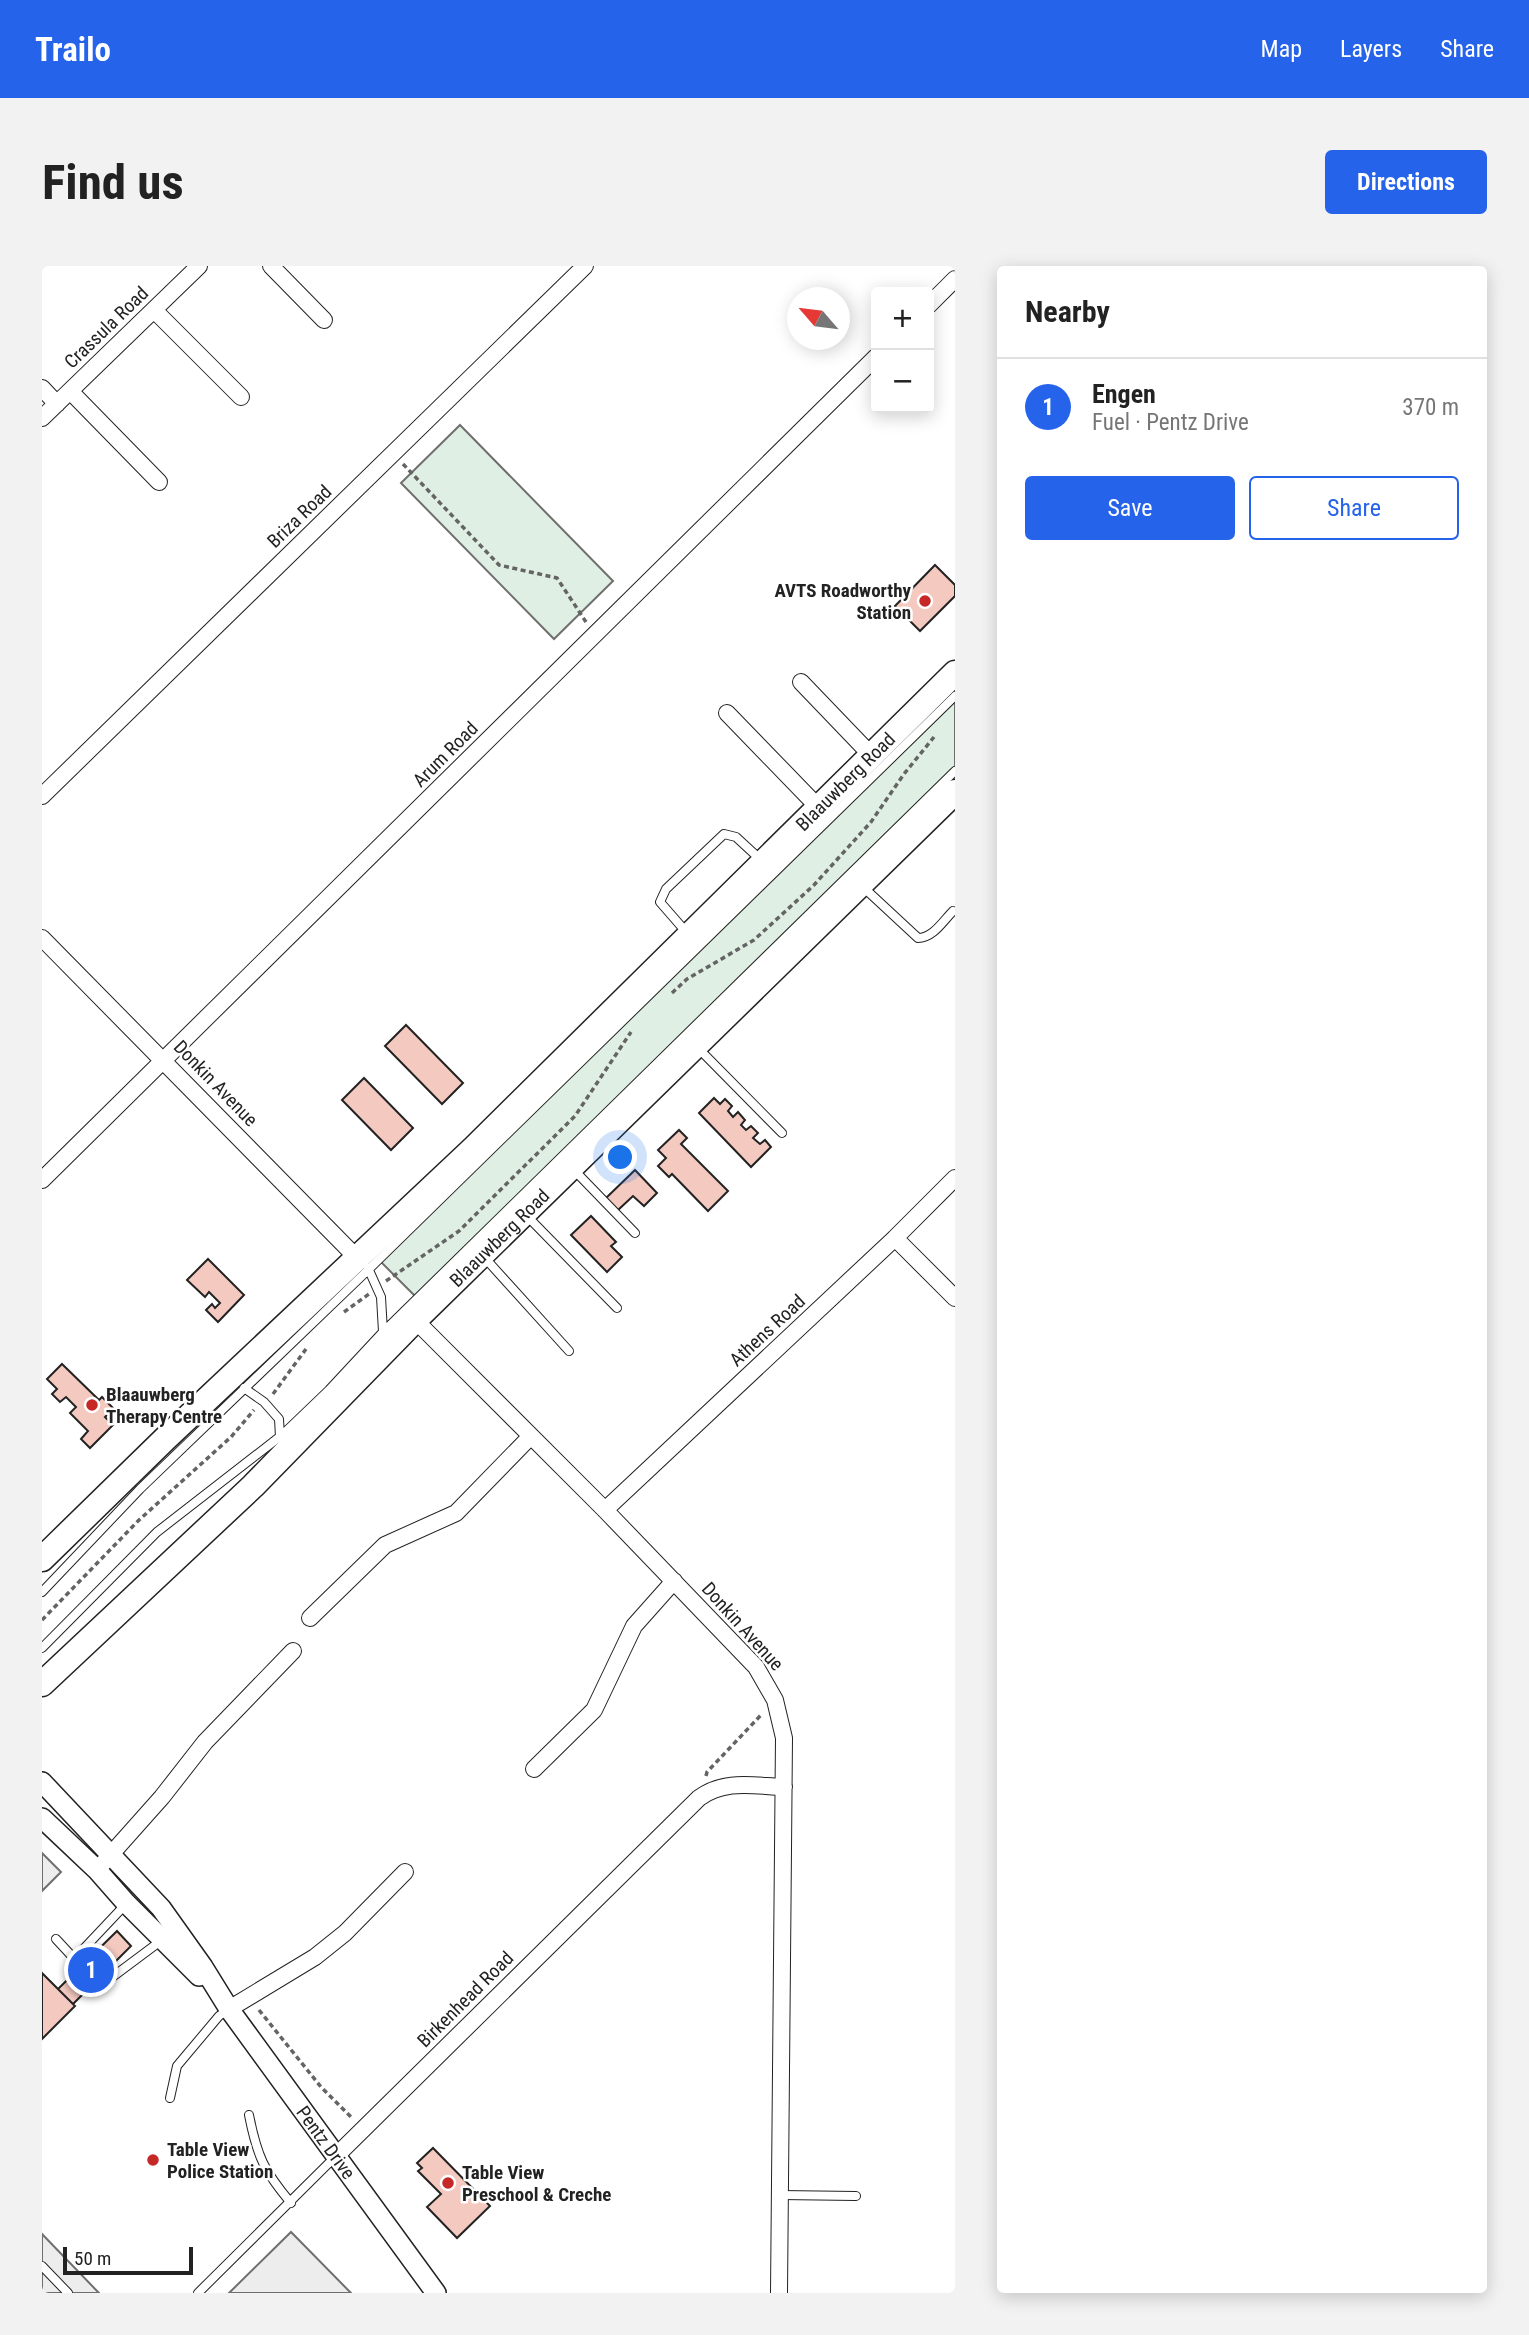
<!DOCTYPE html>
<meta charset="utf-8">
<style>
body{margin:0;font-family:"Roboto Condensed",sans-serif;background:#f2f2f2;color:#222}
.controls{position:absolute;right:21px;top:21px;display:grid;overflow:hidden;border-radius:7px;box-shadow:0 4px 18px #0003}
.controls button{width:63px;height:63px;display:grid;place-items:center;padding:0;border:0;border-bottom:2px solid #e0e0e0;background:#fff;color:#222;font:35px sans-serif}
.compass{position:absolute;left:745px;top:21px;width:63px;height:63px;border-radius:50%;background:#fff;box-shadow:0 4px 18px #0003;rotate:298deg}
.scale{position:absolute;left:21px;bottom:18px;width:130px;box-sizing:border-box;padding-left:7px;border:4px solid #222;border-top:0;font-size:19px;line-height:24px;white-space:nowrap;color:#222;-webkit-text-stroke:5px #fff;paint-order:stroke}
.you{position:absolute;left:579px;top:892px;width:24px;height:24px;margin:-18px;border:5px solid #fff;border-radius:50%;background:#1a73e8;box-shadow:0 0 0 10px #1a73e833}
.badge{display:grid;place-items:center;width:46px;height:46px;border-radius:50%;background:#2563eb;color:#fff;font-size:23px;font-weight:700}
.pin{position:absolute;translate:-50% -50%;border:4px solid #fff;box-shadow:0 2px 7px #0006}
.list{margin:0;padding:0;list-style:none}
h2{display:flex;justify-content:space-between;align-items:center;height:91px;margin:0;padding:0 28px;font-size:30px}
h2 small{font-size:23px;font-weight:400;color:#767676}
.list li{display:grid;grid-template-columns:46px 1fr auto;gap:21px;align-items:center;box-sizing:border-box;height:98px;padding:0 28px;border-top:2px solid #e0e0e0}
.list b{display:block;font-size:26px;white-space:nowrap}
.list p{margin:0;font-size:23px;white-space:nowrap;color:#767676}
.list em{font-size:23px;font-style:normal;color:#767676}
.actions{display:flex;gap:14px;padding:21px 28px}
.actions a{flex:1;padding:16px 0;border:2px solid #2563eb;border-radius:7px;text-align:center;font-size:24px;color:#2563eb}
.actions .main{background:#2563eb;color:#fff}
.map{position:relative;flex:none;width:913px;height:2027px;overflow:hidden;border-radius:7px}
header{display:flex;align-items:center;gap:42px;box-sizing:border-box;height:98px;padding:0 35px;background:#2563eb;color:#fff}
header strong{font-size:33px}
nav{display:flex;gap:38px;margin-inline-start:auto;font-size:24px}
.intro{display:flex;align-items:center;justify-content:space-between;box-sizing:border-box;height:168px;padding:0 42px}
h1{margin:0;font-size:49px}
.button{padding:18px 32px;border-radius:7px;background:#2563eb;color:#fff;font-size:24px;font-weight:700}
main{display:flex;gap:42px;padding:0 42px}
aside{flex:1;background:#fff;border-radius:7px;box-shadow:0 4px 18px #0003}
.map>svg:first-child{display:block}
.green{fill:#e0efe3;stroke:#6f6f6f;stroke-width:2}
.parking{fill:#ededed;stroke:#6f6f6f;stroke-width:2}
.building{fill:#f3c9c0;stroke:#222;stroke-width:2}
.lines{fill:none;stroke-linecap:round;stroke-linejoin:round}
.service-casing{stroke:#222;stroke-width:10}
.minor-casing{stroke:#222;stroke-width:18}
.tertiary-casing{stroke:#222;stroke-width:22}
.primary-casing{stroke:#222;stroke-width:27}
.path{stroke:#646464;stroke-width:3.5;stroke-dasharray:5 3.5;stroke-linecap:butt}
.service{stroke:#fff;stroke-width:8}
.minor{stroke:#fff;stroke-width:16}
.tertiary{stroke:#fff;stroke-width:19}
.primary{stroke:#fff;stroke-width:24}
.poi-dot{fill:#c62828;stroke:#fff;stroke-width:2.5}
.labels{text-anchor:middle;stroke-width:5;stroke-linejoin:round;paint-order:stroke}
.street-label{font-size:19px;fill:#222;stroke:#fff}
.poi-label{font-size:19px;font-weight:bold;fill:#222;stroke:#fff;text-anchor:start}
</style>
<header>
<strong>Trailo</strong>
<nav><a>Map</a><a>Layers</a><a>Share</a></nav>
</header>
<div class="intro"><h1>Find us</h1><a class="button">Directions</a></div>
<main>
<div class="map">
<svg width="913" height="2027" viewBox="0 0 913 2027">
<rect width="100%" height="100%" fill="#fff"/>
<path class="green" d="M418,159L571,315L512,373L359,217Z
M913,435V505L375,1032L337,994Z"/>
<path class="parking" d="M0,1587L19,1606L0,1625Z
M249,1966L309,2027H187Z
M0,1968L57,2027H0Z"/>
<path class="building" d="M893,299L913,319V330L878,365L853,340Z
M364,759L421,817L400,838L343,780Z
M322,812L371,862L349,884L300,834Z
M672,832L678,838L683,833L690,840L686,845L691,851L696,846L703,854L699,859L704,864L709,860L716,867L711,872L718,878L723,874L729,881L709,901L657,847Z
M637,864L645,872L639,878L686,925L666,945L630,908L627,911L616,900L624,892L616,884Z
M593,904L615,927L602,940L591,930L576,944L564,932Z
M549,950L574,976L569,980L580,991L565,1006L529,969Z
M166,993L202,1029L176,1056L164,1044L170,1038L173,1042L178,1037L167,1026L163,1031L145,1014Z
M20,1098L57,1134L60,1131L72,1143L63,1151L71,1159L48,1182L39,1173L46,1165L28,1147L34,1141L24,1131L18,1136L10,1128L15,1123L5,1113Z
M75,1665L89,1680L31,1738L16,1723Z
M0,1707L33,1740L0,1773Z
M391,1882L448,1940L415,1972L385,1941L399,1928L376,1905L380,1902L375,1897Z"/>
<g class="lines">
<g class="service-casing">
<path id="service" d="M820,620L876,672C891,672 901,655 911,645
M645,667L618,636L624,623L682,568L694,571L719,594
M656,782L740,867
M532,904L593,967
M484,949L575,1042
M442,991L527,1085
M326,1002L339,1031L341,1066
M202,1122L222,1136L237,1153L238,1171
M238,1171L287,1124L341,1066L913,505
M0,1326L98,1223L327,1003L913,430
M0,1382L115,1266L240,1169
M14,1673L39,1700
M32,1693L83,1639
M54,1715L61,1718L120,1674
M128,1832L135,1800L177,1750L186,1744
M207,1849C215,1890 222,1905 249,1937
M738,1929L814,1930
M0,2000L26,2027
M156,2027L293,1891"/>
</g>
<g class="minor-casing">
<path id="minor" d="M229,0L282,54
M887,39L913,13
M112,44L199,131
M0,122L15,138
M28,125L117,216
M0,152L157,0
M759,416L830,490
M685,447L777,542
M0,530L543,0
M0,672L316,993
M0,914L834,91
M853,972L913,1032
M373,1054L563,1244L714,1401L733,1434L742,1472L737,2027
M563,1244L853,972L913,912
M268,1352L343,1279L414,1247L489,1170
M492,1503L552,1444L592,1360L632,1315
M55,1604L120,1531L163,1476L251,1385
M187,1743L273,1691L303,1667L363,1606
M294,1890L657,1532C683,1513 711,1520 742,1521"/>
</g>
<g class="tertiary-casing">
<g id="tertiary">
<path id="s1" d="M0,1516L119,1642L161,1701L187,1743L394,2027"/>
<path d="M0,1552L55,1604L84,1637L157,1710"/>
</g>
</g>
<g class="primary-casing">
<g id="primary">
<path id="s2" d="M0,1293L124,1172L431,883L913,407"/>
<path id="s3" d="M0,1418L211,1220L373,1054L913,526"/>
</g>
</g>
<path class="path" d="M361,198L457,299L515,312L544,356
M630,727L645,713L712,674L772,619L829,556L862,508L892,471
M344,1015L417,965L533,850L589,766
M302,1046L327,1028
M231,1128L264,1083
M0,1354L97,1254L189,1171L212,1144
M664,1510L665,1506L719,1449
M217,1744L279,1821L310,1852"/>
<use href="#service" class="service"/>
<use href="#minor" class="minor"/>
<use href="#tertiary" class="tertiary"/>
<use href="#primary" class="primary"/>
</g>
<g class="poi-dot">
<circle cx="883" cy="335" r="7"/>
<circle cx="50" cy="1139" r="7"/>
<circle cx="111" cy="1894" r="7"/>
<circle cx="406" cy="1917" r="7"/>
</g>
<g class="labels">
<g class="street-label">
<text transform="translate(64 61) rotate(-44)" y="7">Crassula Road</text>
<text transform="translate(257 250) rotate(-44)" y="7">Briza Road</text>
<text transform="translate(403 488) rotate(-45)" y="7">Arum Road</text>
<text dy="7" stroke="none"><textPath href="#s2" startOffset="1118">Blaauwberg Road</textPath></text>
<text transform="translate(174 817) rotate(46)" y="7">Donkin Avenue</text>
<text dy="7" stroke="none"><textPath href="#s3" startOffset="639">Blaauwberg Road</textPath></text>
<text transform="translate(725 1064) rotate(-43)" y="7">Athens Road</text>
<text transform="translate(701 1360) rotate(48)" y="7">Donkin Avenue</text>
<text transform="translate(423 1733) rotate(-45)" y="7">Birkenhead Road</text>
<text dy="7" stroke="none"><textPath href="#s1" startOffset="460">Pentz Drive</textPath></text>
</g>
<g class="poi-label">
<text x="869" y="331" text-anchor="end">AVTS Roadworthy<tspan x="869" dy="22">Station</tspan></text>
<text x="64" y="1135">Blaauwberg<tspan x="64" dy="22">Therapy Centre</tspan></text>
<text x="125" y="1890">Table View<tspan x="125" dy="22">Police Station</tspan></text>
<text x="420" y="1913">Table View<tspan x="420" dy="22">Preschool &amp; Creche</tspan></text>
</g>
</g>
</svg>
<div class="controls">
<button>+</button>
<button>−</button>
</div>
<svg class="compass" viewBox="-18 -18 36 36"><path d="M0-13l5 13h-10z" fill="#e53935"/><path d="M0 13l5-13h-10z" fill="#767676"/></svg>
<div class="scale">50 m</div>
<div class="you"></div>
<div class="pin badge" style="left:49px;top:1704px">1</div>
</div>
<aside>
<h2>Nearby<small></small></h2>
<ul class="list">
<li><span class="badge">1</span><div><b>Engen</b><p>Fuel · Pentz Drive</p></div><em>370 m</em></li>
</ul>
<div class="actions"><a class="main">Save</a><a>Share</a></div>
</aside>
</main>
